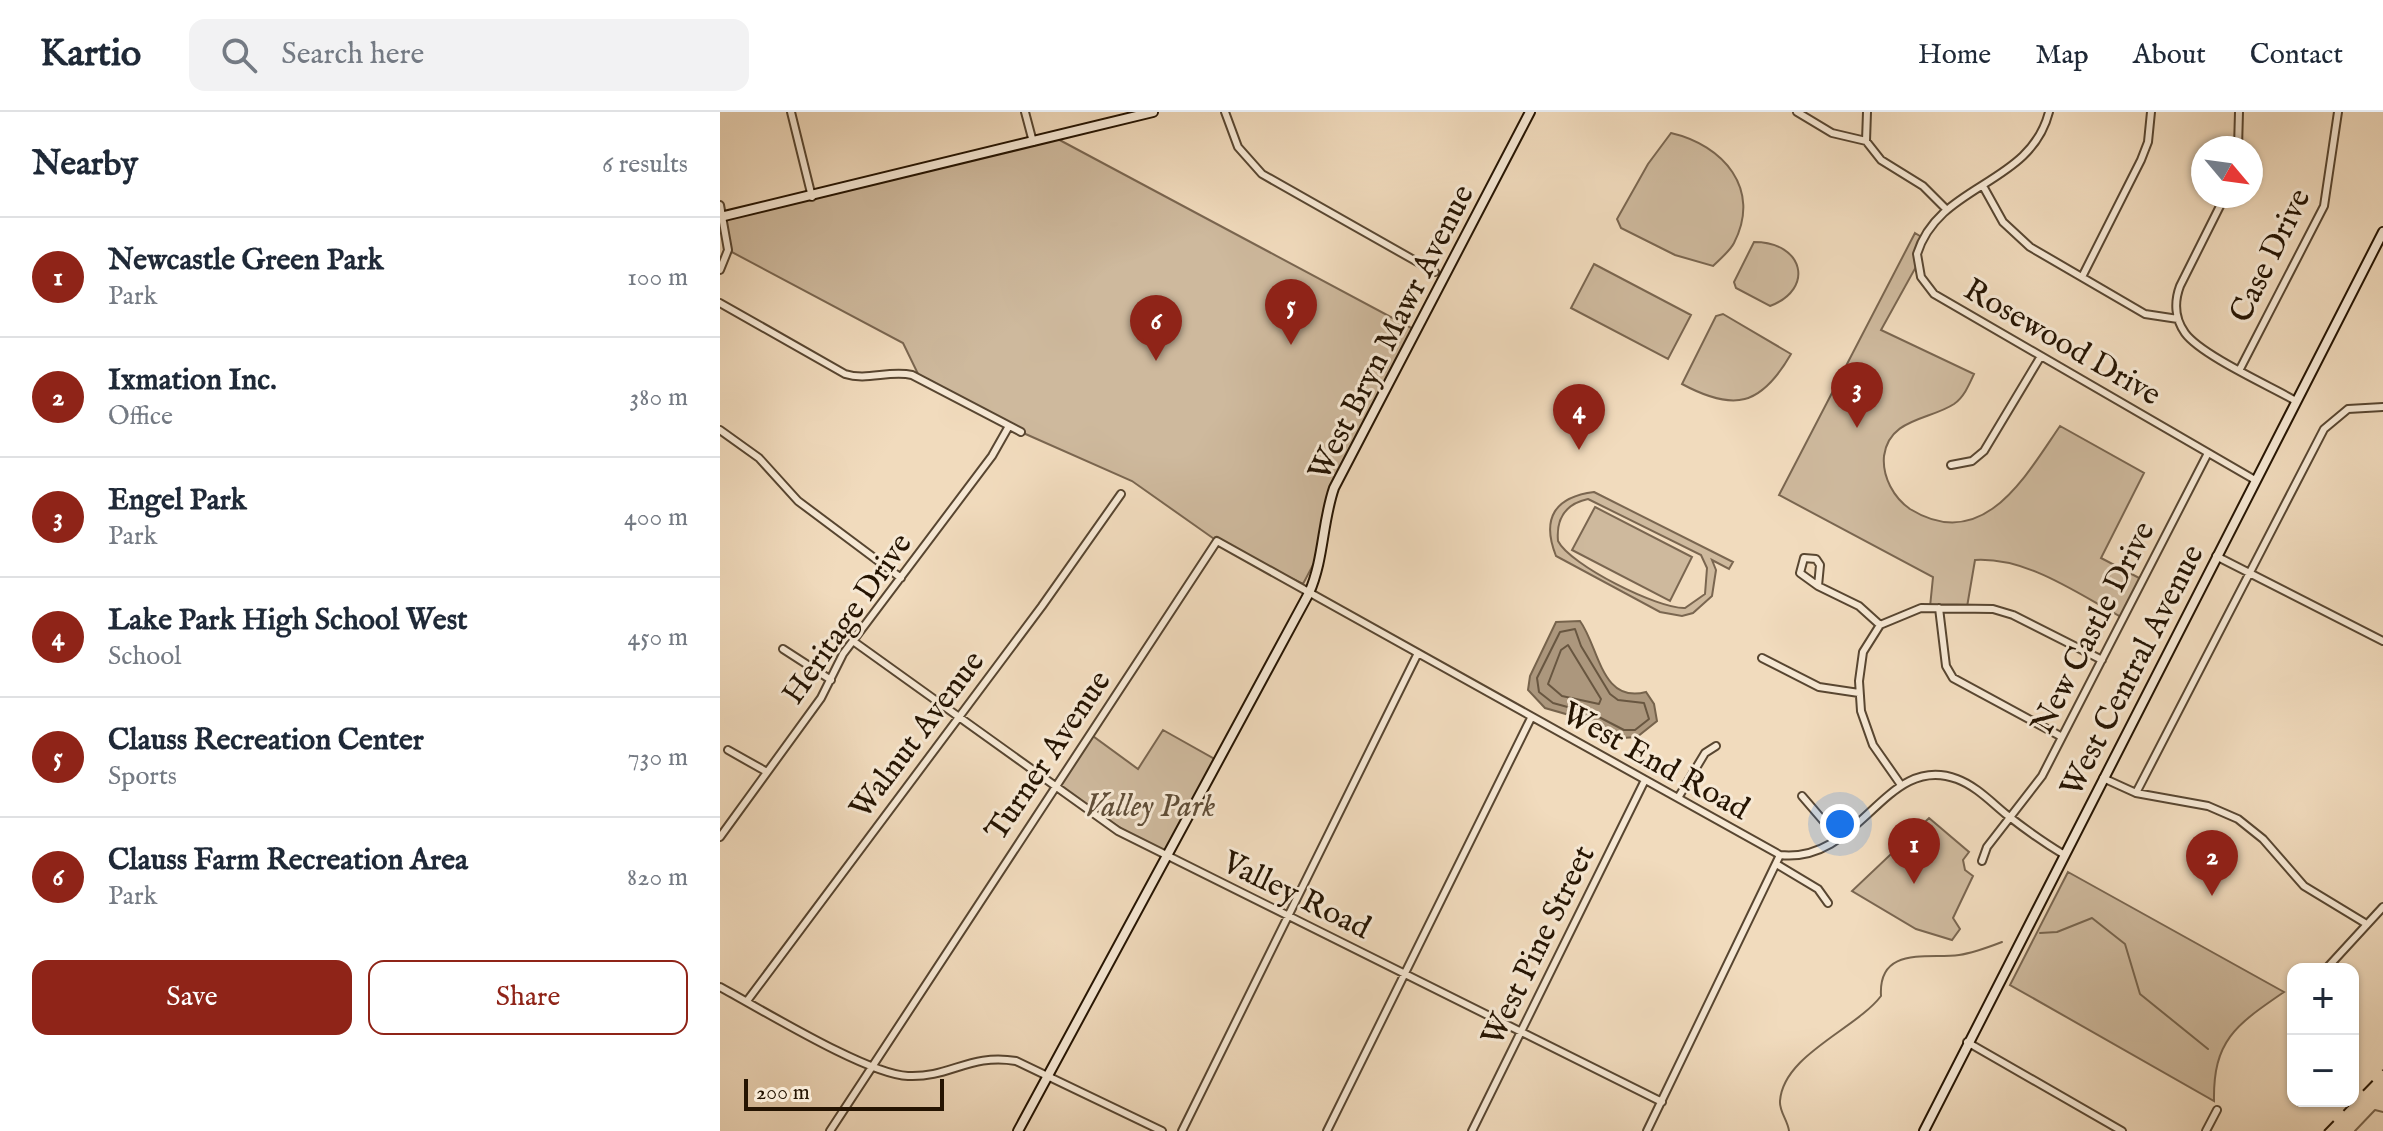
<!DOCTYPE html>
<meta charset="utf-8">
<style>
body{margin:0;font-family:"IM FELL English",serif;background:#f2f2f3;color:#1f2937}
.controls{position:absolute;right:24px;bottom:24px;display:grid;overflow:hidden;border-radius:16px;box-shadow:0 2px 6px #0004}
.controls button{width:72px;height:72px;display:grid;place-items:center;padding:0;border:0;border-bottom:2px solid #e0e1e3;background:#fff;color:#1f2937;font:40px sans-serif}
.compass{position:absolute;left:1471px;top:24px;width:72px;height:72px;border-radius:50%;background:#fff;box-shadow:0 2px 6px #0004;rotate:119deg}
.scale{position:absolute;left:24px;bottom:20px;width:200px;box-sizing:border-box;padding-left:8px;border:4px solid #251402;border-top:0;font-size:22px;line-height:28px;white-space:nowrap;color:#251402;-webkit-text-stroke:6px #f6e8d4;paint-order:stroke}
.you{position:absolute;left:1120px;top:712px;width:28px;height:28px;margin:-20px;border:6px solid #fff;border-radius:50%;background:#1a73e8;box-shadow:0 0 0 12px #1a73e833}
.badge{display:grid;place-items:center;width:52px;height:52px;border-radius:50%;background:#8f2418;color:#fff;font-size:26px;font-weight:700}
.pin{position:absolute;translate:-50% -66px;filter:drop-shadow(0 2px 4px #0008)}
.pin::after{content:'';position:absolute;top:42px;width:28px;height:24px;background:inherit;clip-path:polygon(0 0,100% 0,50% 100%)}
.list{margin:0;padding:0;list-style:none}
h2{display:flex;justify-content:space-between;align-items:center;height:104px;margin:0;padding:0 32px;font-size:34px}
h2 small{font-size:26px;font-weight:400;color:#747a83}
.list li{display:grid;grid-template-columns:52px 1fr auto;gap:24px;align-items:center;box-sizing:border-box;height:120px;padding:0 32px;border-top:2px solid #e0e1e3}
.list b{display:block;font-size:30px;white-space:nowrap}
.list p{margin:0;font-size:26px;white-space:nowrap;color:#747a83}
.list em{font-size:26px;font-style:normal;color:#747a83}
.actions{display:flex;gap:16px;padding:24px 32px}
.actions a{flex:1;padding:18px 0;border:2px solid #8f2418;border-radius:16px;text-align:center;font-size:28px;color:#8f2418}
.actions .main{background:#8f2418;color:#fff}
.icon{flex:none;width:44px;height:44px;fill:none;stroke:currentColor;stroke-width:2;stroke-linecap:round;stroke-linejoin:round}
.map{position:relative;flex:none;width:1663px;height:1019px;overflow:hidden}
header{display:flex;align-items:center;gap:48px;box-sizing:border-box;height:112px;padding:0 40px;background:#fff;border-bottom:2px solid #e0e1e3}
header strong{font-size:38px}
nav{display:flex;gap:44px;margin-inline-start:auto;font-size:28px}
.search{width:560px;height:72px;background:#f2f2f3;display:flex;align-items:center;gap:20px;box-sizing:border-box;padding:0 28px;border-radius:16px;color:#747a83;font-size:30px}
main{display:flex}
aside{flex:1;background:#fff}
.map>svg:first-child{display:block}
.green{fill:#ceb99d;stroke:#7a6650;stroke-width:2;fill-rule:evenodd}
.water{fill:#ac977d;stroke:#76634c;stroke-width:2}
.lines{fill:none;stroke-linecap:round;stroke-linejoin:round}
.shore{stroke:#685640;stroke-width:2}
.stream{stroke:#76634c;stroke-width:2}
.street-casing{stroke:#584631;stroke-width:10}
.secondary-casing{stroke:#251402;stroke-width:12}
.street{stroke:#f6e8d4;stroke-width:6}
.secondary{stroke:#f6e8d4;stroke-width:8}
.rail{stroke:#251402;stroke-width:2;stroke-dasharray:14 14;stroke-linecap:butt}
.labels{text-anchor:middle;stroke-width:6;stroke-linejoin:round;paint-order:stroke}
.street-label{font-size:32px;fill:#251402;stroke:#f6e8d4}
.park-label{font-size:32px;font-style:italic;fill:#604e38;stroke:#f6e8d4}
</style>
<header>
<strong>Kartio</strong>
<div class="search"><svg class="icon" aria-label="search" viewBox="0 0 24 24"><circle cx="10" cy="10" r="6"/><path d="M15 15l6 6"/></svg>Search here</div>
<nav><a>Home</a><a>Map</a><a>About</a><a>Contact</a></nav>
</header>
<main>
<aside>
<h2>Nearby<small>6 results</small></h2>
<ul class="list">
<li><span class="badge">1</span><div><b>Newcastle Green Park</b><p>Park</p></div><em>100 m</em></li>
<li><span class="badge">2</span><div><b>Ixmation Inc.</b><p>Office</p></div><em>380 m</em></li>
<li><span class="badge">3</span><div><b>Engel Park</b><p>Park</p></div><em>400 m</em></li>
<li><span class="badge">4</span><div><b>Lake Park High School West</b><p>School</p></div><em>450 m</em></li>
<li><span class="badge">5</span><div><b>Clauss Recreation Center</b><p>Sports</p></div><em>730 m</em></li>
<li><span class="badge">6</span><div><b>Clauss Farm Recreation Area</b><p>Park</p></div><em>820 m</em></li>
</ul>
<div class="actions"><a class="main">Save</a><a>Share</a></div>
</aside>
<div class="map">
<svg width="1663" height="1019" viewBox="0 0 1663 1019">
<rect width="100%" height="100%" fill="#f1dbbd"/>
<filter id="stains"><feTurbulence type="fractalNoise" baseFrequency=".0025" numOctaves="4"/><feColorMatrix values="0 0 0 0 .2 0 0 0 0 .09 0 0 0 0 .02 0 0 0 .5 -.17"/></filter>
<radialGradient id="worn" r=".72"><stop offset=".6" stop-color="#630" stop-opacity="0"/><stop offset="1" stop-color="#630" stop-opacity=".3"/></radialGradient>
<path class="green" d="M951,21C1003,33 1042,77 1014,131C1010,139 1000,147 993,154L955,143L901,116L897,107L928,52Z
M334,25L697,219L614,376L602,436L583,472L497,429L412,369L301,320L200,266L183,231L8,138L3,105Z
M1195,121L1203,126L1197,153L1161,218L1254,262C1249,273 1244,285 1234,292C1210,308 1169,306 1164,344C1162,365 1174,386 1190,397C1263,442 1305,365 1340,314L1424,361L1381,446L1423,468L1403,506C1358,482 1308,445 1255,448L1247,495H1210L1213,465L1059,383Z
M1034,130C1084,130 1095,177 1050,194L1016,176L1014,170Z
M874,152L971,203L948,247L851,196Z
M1003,202L1071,242C1041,294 1014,300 962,272L996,204Z
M874,380L1013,450L1009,457L992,448L996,458L992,484L973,501L962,504L940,500L836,444C821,406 835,385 874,380ZM868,387L981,443L987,456L985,482L965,496C938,497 850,453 838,429C836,406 845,392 868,387Z
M875,395L972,445L950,489L852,438Z
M443,618L498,649L446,745L335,674L370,622L418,657Z
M1209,706L1249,740L1243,748L1245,758L1253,764L1233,806L1240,817L1232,828L1196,817L1132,779Z
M1348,760L1564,880C1516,913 1493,928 1494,989L1290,873Z"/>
<path class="water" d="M860,509C879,535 881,592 926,580L934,592L937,609L917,625L902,626L870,609L825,596L808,578L810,564L836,510Z"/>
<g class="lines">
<path class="shore" d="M855,517L861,534L890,582L898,588L924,591L929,607L915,618H904L873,602L833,591L819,580L817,566L840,520Z
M848,533L881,587L879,592L842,584L828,572L841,538Z"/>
<path class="stream" d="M1320,821L1337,820L1372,806L1405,832L1420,882L1488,937
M1069,1019C1068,1009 1059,999 1060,989C1063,943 1136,917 1161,884C1158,834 1207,847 1239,843C1253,841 1269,835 1282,830
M1635,1019L1655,998L1663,1000"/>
<g class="street-casing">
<path id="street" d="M71,0L92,85
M305,0L313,30
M505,0L518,35L542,62L715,160
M1077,0L1112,21L1146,29L1161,48L1203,74L1225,96
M1329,0C1310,74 1219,71 1197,142L1201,165L1214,182L1535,368
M1146,29L1147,0
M1518,36L1519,0
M1263,74L1283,110L1310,135L1425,202L1458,207
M1505,84L1460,174C1454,190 1455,207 1465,221C1481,243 1550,274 1576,289
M0,93L8,138L0,158
M1362,165L1421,48L1428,30L1431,0
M0,191L125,262C147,269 169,258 192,263L301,320
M1520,257L1604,94L1618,0
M0,318L39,346L78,389L181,466
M1231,353L1252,349L1264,339L1321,244
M1496,444L1663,529
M1098,474L1080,461L1084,446L1096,447L1100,453L1098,474L1139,494L1160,513
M1219,496L1226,554L1233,566L1342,625
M133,529L398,719L942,990
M63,537L111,568
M1042,546L1099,575L1139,581
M8,638L47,660
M1383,666L1416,681L1488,694L1518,707L1543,727L1584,774L1645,811
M1181,673L1153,633L1141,599L1139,569L1143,540L1160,513L1201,496L1273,497L1293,503L1382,548
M1416,681L1604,317L1628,297L1663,295
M1082,684L1119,727
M958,686L985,641L996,634
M0,725L101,586L123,542L272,344L289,314
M1262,749L1267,735L1322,664L1488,341
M1058,753L1098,777L1108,791
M1606,857L1663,795
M0,875C41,897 148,963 188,964C230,966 250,941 296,949L442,1019
M27,889L322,494L401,382
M1247,930L1402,1019
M110,1019L497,429L1060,743C1141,752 1165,640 1237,667C1256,674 1271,690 1287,703C1305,717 1323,730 1343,742
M462,1019L698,541
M607,1019L811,606
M752,1019L925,668
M927,1019L1060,743
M1486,1019L1497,998"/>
</g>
<g class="secondary-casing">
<path id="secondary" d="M0,105L433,0
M298,1019L589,481C604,447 602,411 614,376L810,0
M1204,1019L1663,120"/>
</g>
<use href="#street" class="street"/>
<use href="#secondary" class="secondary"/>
<path class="rail" d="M1604,1019L1663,958"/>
</g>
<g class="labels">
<g class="street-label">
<text transform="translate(1549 143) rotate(-64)" y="11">Case Drive</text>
<text transform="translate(670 220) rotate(-63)" y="11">West Bryn Mawr Avenue</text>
<text transform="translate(1343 229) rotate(30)" y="11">Rosewood Drive</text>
<text transform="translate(126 506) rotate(-55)" y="11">Heritage Drive</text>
<text transform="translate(1372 515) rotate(-63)" y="11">New Castle Drive</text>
<text transform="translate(1411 558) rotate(-63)" y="11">West Central Avenue</text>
<text transform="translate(196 622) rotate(-53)" y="11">Walnut Avenue</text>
<text transform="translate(327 643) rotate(-56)" y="11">Turner Avenue</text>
<text transform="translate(936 648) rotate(29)" y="11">West End Road</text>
<text transform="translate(577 782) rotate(26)" y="11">Valley Road</text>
<text transform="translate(817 833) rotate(-64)" y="11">West Pine Street</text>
</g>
<g class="park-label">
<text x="430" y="704">Valley Park</text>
</g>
</g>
<rect width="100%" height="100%" filter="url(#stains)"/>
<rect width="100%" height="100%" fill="url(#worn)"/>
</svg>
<div class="controls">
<button>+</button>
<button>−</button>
</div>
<svg class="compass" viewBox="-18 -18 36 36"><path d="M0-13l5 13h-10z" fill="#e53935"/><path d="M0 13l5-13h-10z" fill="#747a83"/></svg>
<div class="scale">200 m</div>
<div class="you"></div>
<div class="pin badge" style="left:1194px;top:772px">1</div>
<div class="pin badge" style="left:1492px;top:784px">2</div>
<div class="pin badge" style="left:1137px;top:316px">3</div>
<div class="pin badge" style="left:859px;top:338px">4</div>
<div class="pin badge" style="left:571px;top:233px">5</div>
<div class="pin badge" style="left:436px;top:249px">6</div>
</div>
</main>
